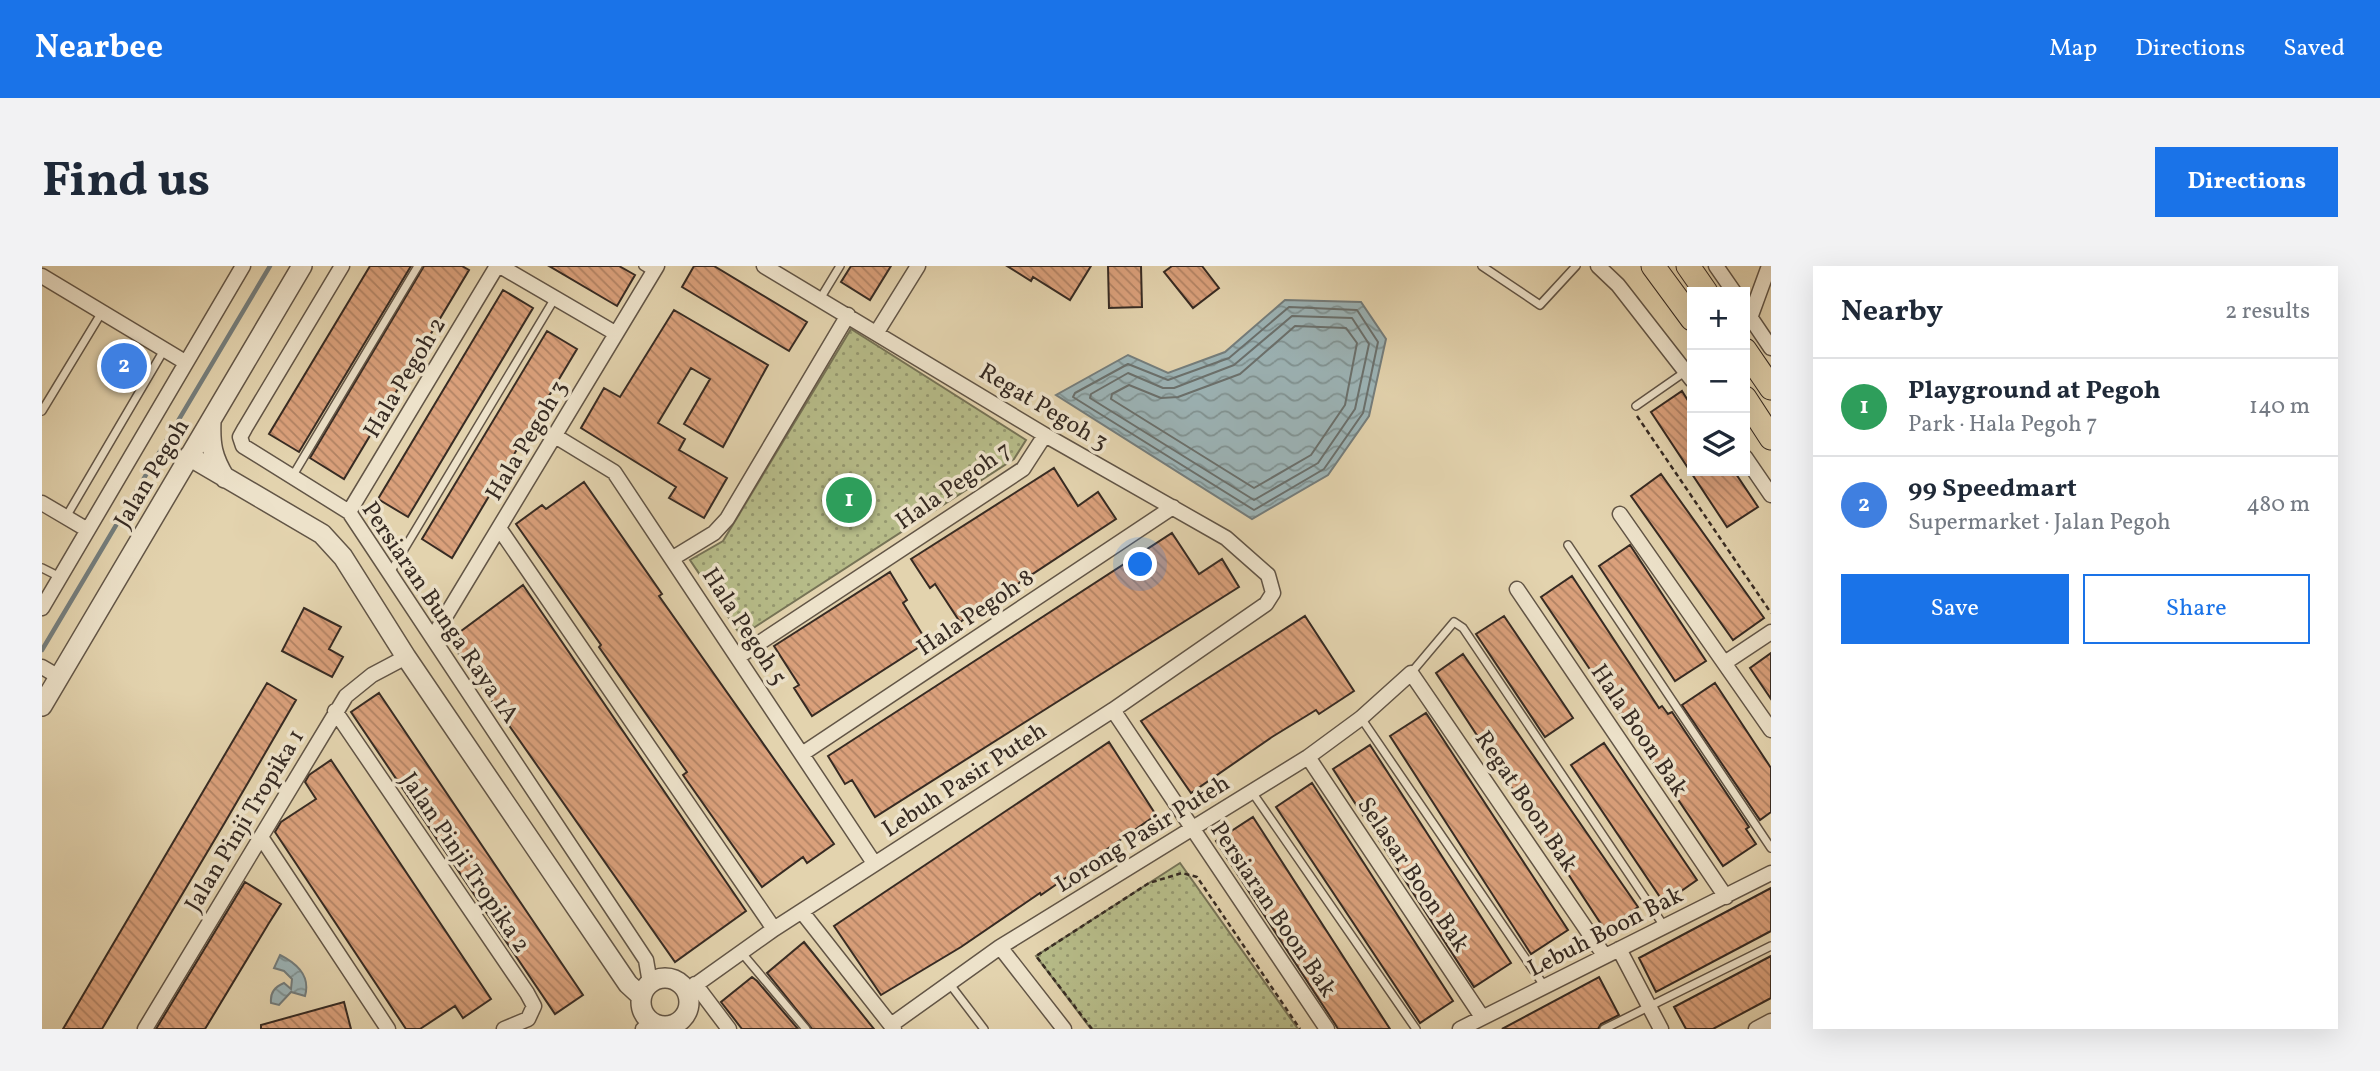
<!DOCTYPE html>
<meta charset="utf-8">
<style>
body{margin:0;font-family:Vollkorn,serif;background:#f2f2f3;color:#1f2937}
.controls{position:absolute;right:21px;top:21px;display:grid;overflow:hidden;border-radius:0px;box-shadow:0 7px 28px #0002}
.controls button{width:63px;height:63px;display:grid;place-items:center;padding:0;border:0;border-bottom:2px solid #e0e1e3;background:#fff;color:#1f2937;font:35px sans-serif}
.you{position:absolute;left:1099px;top:299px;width:24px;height:24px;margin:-18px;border:5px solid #fff;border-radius:50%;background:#1a73e8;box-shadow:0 0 0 10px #1a73e833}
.badge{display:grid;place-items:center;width:46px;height:46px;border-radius:50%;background:#1a73e8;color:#fff;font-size:23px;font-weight:700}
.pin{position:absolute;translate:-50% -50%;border:4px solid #fff;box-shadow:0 2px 7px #0006}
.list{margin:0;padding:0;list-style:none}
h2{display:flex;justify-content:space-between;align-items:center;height:91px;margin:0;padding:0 28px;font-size:30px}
h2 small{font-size:23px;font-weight:400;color:#747a83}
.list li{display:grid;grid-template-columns:46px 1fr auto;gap:21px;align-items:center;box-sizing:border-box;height:98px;padding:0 28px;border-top:2px solid #e0e1e3}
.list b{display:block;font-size:26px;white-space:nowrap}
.list p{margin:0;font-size:23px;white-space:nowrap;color:#747a83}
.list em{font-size:23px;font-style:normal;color:#747a83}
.actions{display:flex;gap:14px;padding:21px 28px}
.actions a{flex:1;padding:16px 0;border:2px solid #1a73e8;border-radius:0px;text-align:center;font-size:24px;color:#1a73e8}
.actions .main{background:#1a73e8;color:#fff}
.icon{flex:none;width:38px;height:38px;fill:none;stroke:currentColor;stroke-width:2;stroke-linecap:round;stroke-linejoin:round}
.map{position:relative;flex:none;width:1729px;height:763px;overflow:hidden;border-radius:0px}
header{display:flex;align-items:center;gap:42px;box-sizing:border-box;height:98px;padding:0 35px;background:#1a73e8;color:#fff}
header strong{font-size:33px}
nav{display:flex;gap:38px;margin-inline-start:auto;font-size:24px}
.intro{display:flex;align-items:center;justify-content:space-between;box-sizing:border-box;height:168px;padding:0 42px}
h1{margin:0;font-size:49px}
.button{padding:18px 32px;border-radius:0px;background:#1a73e8;color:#fff;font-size:24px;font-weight:700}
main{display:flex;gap:42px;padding:0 42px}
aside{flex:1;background:#fff;border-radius:0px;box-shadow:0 7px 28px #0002}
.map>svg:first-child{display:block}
.green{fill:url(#green-dots);stroke:#767356;stroke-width:2}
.water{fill:url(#water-waves);stroke:#747d7c;stroke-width:2}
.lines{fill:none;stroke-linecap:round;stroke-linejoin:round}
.shore{stroke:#6a706d;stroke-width:2}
.stream{stroke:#747d7c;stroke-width:4.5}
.building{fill:url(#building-back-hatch);stroke:#372b23;stroke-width:2}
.service-casing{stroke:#625546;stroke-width:10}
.minor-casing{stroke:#625546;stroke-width:17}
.tertiary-casing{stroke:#625546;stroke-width:22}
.primary-casing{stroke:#372b23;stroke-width:25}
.path{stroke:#372b23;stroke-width:2.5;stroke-dasharray:5 3.5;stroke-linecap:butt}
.service{stroke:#ede2ca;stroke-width:7}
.minor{stroke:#ede2ca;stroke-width:14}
.tertiary{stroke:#ede2ca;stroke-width:19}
.primary{stroke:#e3d3ae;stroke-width:23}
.labels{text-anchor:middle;stroke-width:7;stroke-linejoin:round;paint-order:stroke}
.street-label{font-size:24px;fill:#372b23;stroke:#ede2ca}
</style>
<header>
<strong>Nearbee</strong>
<nav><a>Map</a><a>Directions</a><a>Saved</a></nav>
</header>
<div class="intro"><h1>Find us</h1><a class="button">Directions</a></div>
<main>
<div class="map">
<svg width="1729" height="763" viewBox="0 0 1729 763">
<defs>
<pattern id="green-dots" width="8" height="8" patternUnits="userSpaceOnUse" patternTransform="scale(1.75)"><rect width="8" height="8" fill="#b6bb88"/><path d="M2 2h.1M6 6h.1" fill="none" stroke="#95986f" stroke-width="1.8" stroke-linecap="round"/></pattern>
<pattern id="water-waves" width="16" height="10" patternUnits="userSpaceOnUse" patternTransform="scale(1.75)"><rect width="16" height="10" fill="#9cb4b7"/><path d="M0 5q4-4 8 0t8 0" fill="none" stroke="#809394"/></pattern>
<pattern id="building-back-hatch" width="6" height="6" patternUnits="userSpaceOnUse" patternTransform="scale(1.75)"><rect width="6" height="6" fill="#daa07b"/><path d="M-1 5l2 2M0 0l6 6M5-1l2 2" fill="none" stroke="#b28364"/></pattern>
</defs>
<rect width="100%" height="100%" fill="#e3d3ae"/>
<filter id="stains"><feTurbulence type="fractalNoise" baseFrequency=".00286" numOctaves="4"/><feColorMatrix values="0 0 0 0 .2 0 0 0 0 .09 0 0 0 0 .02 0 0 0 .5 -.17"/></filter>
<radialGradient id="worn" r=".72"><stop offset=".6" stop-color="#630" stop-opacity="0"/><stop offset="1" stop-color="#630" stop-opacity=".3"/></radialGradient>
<path class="green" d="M809,63L984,174L972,193L699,370L648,294L681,275Z
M1138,597L1256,763H1049L994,690Z"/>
<path class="water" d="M1243,34L1319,36L1344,73L1327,150L1286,209L1210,253L1014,129L1086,89L1126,107L1183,86Z
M238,689C254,697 269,709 263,730L249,726L237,739L229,737C228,726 233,721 242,717L249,723L250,713L242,705L232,702Z"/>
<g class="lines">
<path class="shore" d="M1247,41L1315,44L1336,76L1321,147L1282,203L1212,244L1031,131L1033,127L1086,98L1126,114L1187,92Z
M1250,50L1310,52L1327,78L1313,143L1276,197L1212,234L1048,132L1049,128L1086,107L1121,122H1132L1192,99Z
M1253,60L1304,62L1315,77L1303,139L1269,189L1212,222L1069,133L1070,128L1087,119L1119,132L1136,131L1198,108Z"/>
<path class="stream" d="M0,384L228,0"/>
</g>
<path class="building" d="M328,0H369L257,186L227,168Z
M382,0H420L427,4L302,213L268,192Z
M507,0H577L593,9L575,40Z
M652,0H672L765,56L747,85L640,21Z
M809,0H849L828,34L799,16Z
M965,0H1049L1028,34L991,11L989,15Z
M1066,0H1099L1100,41L1067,42Z
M1130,0H1160L1177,22L1151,42L1122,6Z
M461,24L491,42L366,251L336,233Z
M632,44L726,99L681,181L642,158L668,113L649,102L616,157L643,173L637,184L685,212L662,252L627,232L634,221L539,162L562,122L578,131Z
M505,65L535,83L410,292L380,273Z
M1640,125L1650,141V205H1692L1716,241L1685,261L1609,146Z
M1012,202L1036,240L1056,226L1074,253L918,356L893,318L888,322L869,293Z
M1619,208L1722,352L1691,374L1589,230Z
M542,216L620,328L617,330L792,578L765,597L761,591L720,621L641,509L645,506L557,381L559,379L474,258L500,239L504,243Z
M1130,267L1157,308L1180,293L1197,321L833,551L810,514L803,518L786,490Z
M1588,279L1664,395L1633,415L1557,300Z
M848,306L865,334L861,337L885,376L770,450L752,422L757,419L732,380Z
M1530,310L1617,442L1620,440L1626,448L1630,446L1707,561L1704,563L1714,578L1681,600L1499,331Z
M481,319L704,645L633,696L407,374Z
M262,342L299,361L287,383L301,391L290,411L240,385Z
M1263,350L1312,425L1277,448L1274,444L1230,471L1149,527L1099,455Z
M1462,350L1531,452L1503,471L1434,368Z
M1729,387V433L1708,402Z
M1421,388L1596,641L1563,664L1394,407Z
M225,417L254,434L182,558L60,763H21Z
M1673,417L1729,502V546L1718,554L1640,439Z
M337,427L541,729L513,748L309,446Z
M1384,447L1526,664L1489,688L1348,470Z
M1067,476L1114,549L999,629L998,627L919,681L839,729L792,660Z
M1562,477L1655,614L1622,637L1529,499Z
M1328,479L1469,697L1432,721L1291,503Z
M289,494L449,733L421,752L413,740L378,763H364L233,566L239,556L274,533L263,516L267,509Z
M1270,517L1411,735L1378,757L1234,541Z
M1211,551L1348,763H1296L1293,758L1174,575Z
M203,616L239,638L227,657L163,763H114Z
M1729,622V665L1614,726L1597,692Z
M762,676L832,763H770L725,707Z
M1729,690V732L1671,763H1644L1632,741Z
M710,711L715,715L756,763H700L679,736Z
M1557,711L1577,749L1559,758L1556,763H1460Z
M302,736L309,763H219V759Z"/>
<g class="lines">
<g class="service-casing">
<path id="service" d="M601,0L611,6
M1440,0L1498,39L1534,0
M778,33L798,0
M1594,140L1650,101
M0,145L60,46
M250,211L376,0
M24,251L122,84
M1526,279L1729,582
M0,302L18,311
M349,305L513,32
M1369,407L1412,356L1421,362L1622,660
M1319,452L1503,721
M1210,526L1374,763
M699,686L764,763
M907,717L942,763
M1562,763L1729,680"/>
</g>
<g class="minor-casing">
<path id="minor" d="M300,0L203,162L198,171L201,180L307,246L604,694L608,717
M458,0L573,67
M1556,0L1576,19L1650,114
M1674,0L1692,26
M0,10L143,96
M1704,45L1729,82
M1708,52L1727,0
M835,66L876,0
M513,170L572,206L832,597
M1703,191L1729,229
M0,237L44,263
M307,246L455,0
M1578,248L1729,464
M457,262L732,663
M631,292L672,267L685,253L806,49
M1475,323L1684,631
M0,342L201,0
M391,371L615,0
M696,391L981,203L1003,169
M1684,396L1729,366
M0,401L17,411
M1071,444L1285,763
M293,445L485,727L492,740L486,753L462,763
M760,488L1131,241
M1266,491L1440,751
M219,571L346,763
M760,646L852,763
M958,681L1022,763
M1577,683L1619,763
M653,718L687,763
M645,725L732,663L1071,444L1224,338L1231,327L1226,309L1184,272L1003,169L722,0
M849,759L958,681L1266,491L1319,452L1369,407L1562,689
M103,763L304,430L330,409L364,391
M601,763L609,757
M1418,763L1729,607
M1714,763L1729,755"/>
</g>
<g class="tertiary-casing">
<path id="tertiary" d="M169,155C168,178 170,191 183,212
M147,190L280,268L301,291L364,391L586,718L599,730
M0,440L260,0
M599 736a24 24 0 1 1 48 0a24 24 0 1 1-48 0Z"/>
</g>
<g class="primary-casing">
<path id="primary" d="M1611,0L1650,53
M1646,0L1664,26
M1703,84L1729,122
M1703,132L1729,172"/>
</g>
<path class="path" d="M1595,150L1729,347
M1050,763L994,690L1107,617L1140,607L1155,611L1258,763"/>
<use href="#service" class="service"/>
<use href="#minor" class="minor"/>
<use href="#tertiary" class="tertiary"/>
<use href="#primary" class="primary"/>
</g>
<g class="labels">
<g class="street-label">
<text transform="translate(362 111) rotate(-59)" y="8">Hala Pegoh 2</text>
<text transform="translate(1002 140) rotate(31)" y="8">Regat Pegoh 3</text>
<text transform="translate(484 174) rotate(-59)" y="8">Hala Pegoh 3</text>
<text transform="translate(109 207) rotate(-59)" y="8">Jalan Pegoh</text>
<text transform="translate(911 219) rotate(-35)" y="8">Hala Pegoh 7</text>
<text transform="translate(399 346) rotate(56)" y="8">Persiaran Bunga Raya 1A</text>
<text transform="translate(933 346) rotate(-34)" y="8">Hala Pegoh 8</text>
<text transform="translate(703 360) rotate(57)" y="8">Hala Pegoh 5</text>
<text transform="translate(1598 464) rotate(56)" y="8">Hala Boon Bak</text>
<text transform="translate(922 513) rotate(-33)" y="8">Lebuh Pasir Puteh</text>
<text transform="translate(1485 535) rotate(56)" y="8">Regat Boon Bak</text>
<text transform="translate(202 554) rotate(-59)" y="8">Jalan Pinji Tropika 1</text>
<text transform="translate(1100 567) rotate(-32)" y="8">Lorong Pasir Puteh</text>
<text transform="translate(424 596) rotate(56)" y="8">Jalan Pinji Tropika 2</text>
<text transform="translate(1372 608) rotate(56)" y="8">Selasar Boon Bak</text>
<text transform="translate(1232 643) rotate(56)" y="8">Persiaran Boon Bak</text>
<text transform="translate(1563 665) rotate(-27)" y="8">Lebuh Boon Bak</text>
</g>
</g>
<rect width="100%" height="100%" filter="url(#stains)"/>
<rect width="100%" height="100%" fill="url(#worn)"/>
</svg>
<div class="controls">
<button>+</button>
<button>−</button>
<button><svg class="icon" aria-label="layers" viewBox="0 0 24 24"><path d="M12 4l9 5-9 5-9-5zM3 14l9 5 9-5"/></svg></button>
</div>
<div class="you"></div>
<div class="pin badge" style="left:807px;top:234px;background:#2e9e5b">1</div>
<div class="pin badge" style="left:82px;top:100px;background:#3f7fe0">2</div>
</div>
<aside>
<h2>Nearby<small>2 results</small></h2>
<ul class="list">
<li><span class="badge" style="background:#2e9e5b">1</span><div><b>Playground at Pegoh</b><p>Park · Hala Pegoh 7</p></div><em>140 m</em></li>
<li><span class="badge" style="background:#3f7fe0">2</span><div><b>99 Speedmart</b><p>Supermarket · Jalan Pegoh</p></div><em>480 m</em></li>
</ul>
<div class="actions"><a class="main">Save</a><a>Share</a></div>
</aside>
</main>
